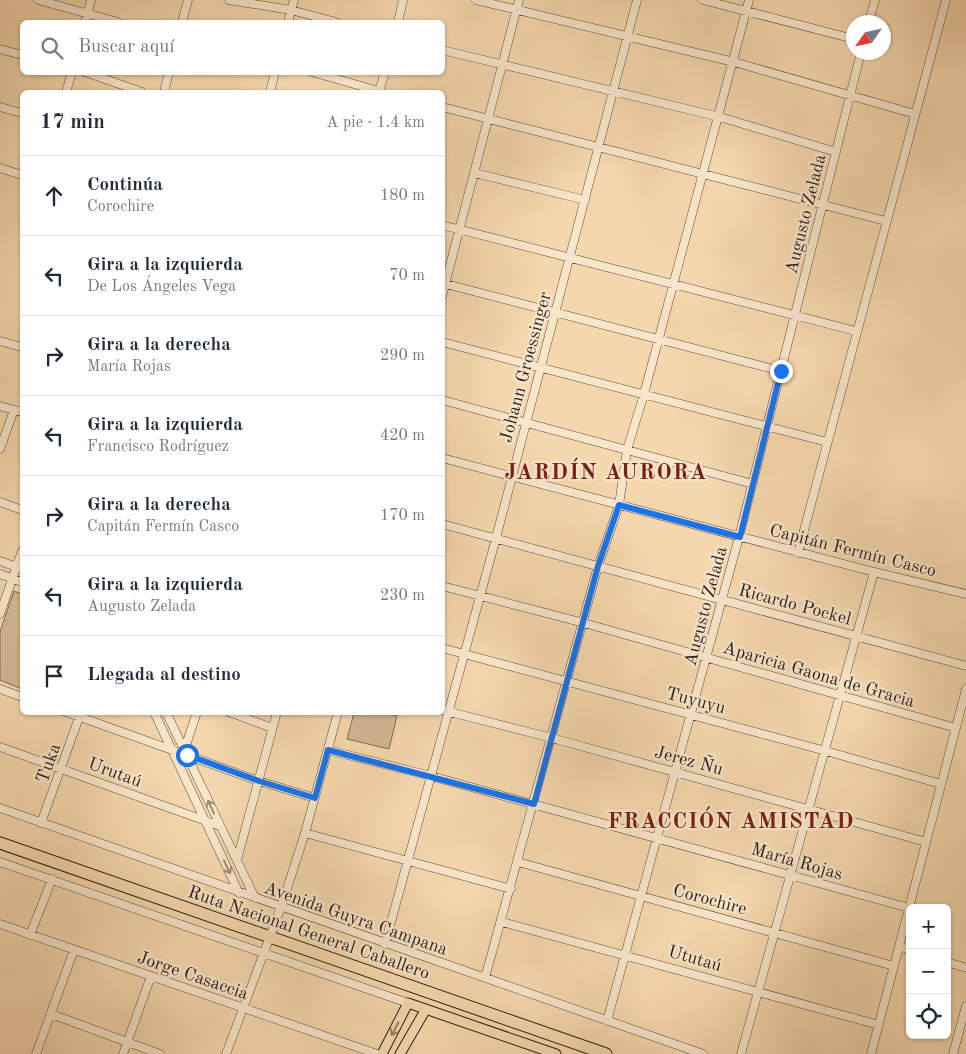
<!DOCTYPE html>
<html lang="es">
<meta charset="utf-8">
<style>
body{margin:0;font-family:"Old Standard TT",serif;background:#f6f6f7;color:#1f2937}
.controls{position:absolute;right:15px;bottom:15px;display:grid;overflow:hidden;border-radius:8px;box-shadow:0 1px 4px #0004}
.controls button{width:45px;height:45px;display:grid;place-items:center;padding:0;border:0;border-bottom:1px solid #e0e1e3;background:#fff;color:#1f2937;font:25px sans-serif}
.compass{position:absolute;left:846px;top:15px;width:45px;height:45px;border-radius:50%;background:#fff;box-shadow:0 1px 4px #0004;rotate:236deg}
.stop{position:absolute;width:15px;height:15px;margin:-11px;border:4px solid #1a73e8;border-radius:50%;background:#fff}
.stop.end{background:#1a73e8;border-color:#fff;box-shadow:0 1px 5px #0008}
.list{margin:0;padding:0;list-style:none}
h2{display:flex;justify-content:space-between;align-items:center;height:65px;margin:0;padding:0 20px;font-size:21px}
h2 small{font-size:16px;font-weight:400;color:#747a83}
.list li{display:grid;grid-template-columns:32px 1fr auto;gap:15px;align-items:center;box-sizing:border-box;height:80px;padding:0 20px;border-top:1px solid #e0e1e3}
.list b{display:block;font-size:19px;white-space:nowrap}
.list p{margin:0;font-size:16px;white-space:nowrap;color:#747a83}
.list em{font-size:16px;font-style:normal;color:#747a83}
.icon{flex:none;width:28px;height:28px;fill:none;stroke:currentColor;stroke-width:2;stroke-linecap:round;stroke-linejoin:round}
.map{position:relative;flex:none;width:966px;height:1054px;overflow:hidden}
.search{position:absolute;background:#fff;box-shadow:0 1px 4px #0004;left:20px;top:20px;width:425px;height:55px;display:flex;align-items:center;gap:12px;box-sizing:border-box;padding:0 18px;border-radius:8px;color:#747a83;font-size:19px}
.panel{position:absolute;background:#fff;box-shadow:0 1px 4px #0004;left:20px;top:90px;width:425px;height:625px;border-radius:8px}
.map>svg:first-child{display:block}
.green{fill:#d2b793;stroke:#7e6a54}
.lines{fill:none;stroke-linecap:round;stroke-linejoin:round}
.minor-casing{stroke:#5c4c3b;stroke-width:9}
.major-casing{stroke:#291d15;stroke-width:11}
.highway-casing{stroke:#291d15;stroke-width:13}
.minor{stroke:#f8e5ca;stroke-width:8}
.major{stroke:#f5d7ad;stroke-width:9}
.highway{stroke:#f5d7ad;stroke-width:11}
.oneway{stroke:#9b8b79}
.oneway2{stroke:#998369}
.route{stroke:#1a73e8;stroke-width:6}
.labels{text-anchor:middle;stroke-width:4.5;stroke-linejoin:round;paint-order:stroke}
.street-label{font-size:18px;fill:#291d15;stroke:#f8e5ca}
.district-label{font-size:22px;font-weight:bold;letter-spacing:1px;fill:#7a1f14;stroke:#f8e5ca}
</style>
<div class="map">
<svg width="966" height="1054" viewBox="0 0 966 1054">
<rect width="100%" height="100%" fill="#f5d7ad"/>
<filter id="stains"><feTurbulence type="fractalNoise" baseFrequency=".004" numOctaves="4"/><feColorMatrix values="0 0 0 0 .2 0 0 0 0 .09 0 0 0 0 .02 0 0 0 .5 -.17"/></filter>
<radialGradient id="worn" r=".72"><stop offset=".6" stop-color="#630" stop-opacity="0"/><stop offset="1" stop-color="#630" stop-opacity=".3"/></radialGradient>
<path class="green" d="M14,591L22,594V689L0,680V632Z
M354,713H386L397,716L389,749L347,739Z"/>
<g class="lines">
<g class="minor-casing">
<path id="minor" d="M38,0L118,22
M229,0L291,10L336,22
M476,0L734,62L915,114
M703,0L854,39
M85,22L91,0
M182,22L188,0
M288,22L294,0
M398,22L403,0
M869,22L875,0
M0,49L22,55
M442,50L720,117L836,152
M85,72L142,92
M312,72L382,92
M66,92L72,72
M164,92L169,72
M270,92L275,72
M379,92L385,72
M0,107L22,113
M442,107L886,221
M0,168L22,175
M475,173L585,200
M442,225L856,331
M442,283L781,371
M442,296L519,0
M0,341L22,347
M442,342L827,442
M442,400L753,484
M0,406L22,412
M0,449L14,410
M442,458L874,572L966,594
M0,502L22,510
M442,524L966,666
M798,553L946,0
M0,561L22,569
M0,574L22,582
M442,586L584,623L956,728
M0,614L22,551
M442,648L826,751L941,784
M0,689L22,697
M442,710L552,738L926,842
M66,712L259,781L315,798
M154,712L239,893
M166,712L255,898
M229,712L272,728
M0,747L220,826
M328,750L431,776L909,908
M184,751L197,712
M0,808L703,1054
M41,823L81,712
M305,833L511,889
M237,860L277,712
M0,862L408,1003
M518,862L894,966
M502,922L879,1025
M0,924L377,1054
M30,935L52,879
M385,944L496,538L637,0
M899,946L910,950
M947,962L966,968
M485,978L598,566L619,505L627,450L644,394L749,0
M51,1014L160,1054
M607,1021L739,537L861,52
M36,1054L74,950
M123,1054L151,976
M226,1054L281,907L305,833L338,712
M741,1054L874,572
M871,1054L966,689
M953,1054L966,1006"/>
</g>
<g class="major-casing">
<path id="major" d="M382,1054L408,1003L556,1054
M400,1054L426,1009"/>
</g>
<g class="highway-casing">
<path id="highway" d="M0,843L606,1054"/>
</g>
<use href="#minor" class="minor"/>
<use href="#major" class="major"/>
<use href="#highway" class="highway"/>
</g>
<defs><path id="oneway-shaft" d="M-6 0H5M1.5-3L5.5 0L1.5 3" fill="none" stroke-width="1.6" stroke-linecap="round" stroke-linejoin="round" transform="scale(1.25)"/></defs>
<g class="oneway">
<use href="#oneway-shaft" transform="translate(211 807) rotate(-115)"/>
<use href="#oneway-shaft" transform="translate(227 867) rotate(65)"/>
</g>
<use class="oneway2" href="#oneway-shaft" transform="translate(395 1029) rotate(117)"/>
<g class="lines">
<path class="route" d="M187,755L259,781L315,798L328,750L534,804L598,566L619,505L740,537L781,371"/>
</g>
<g class="labels">
<g class="street-label">
<text transform="translate(805 214) rotate(-76)" y="6">Augusto Zelada</text>
<text transform="translate(525 367) rotate(-75)" y="6">Johann Groessinger</text>
<text transform="translate(853 550) rotate(14)" y="6">Capitán Fermín Casco</text>
<text transform="translate(795 604) rotate(15)" y="6">Ricardo Pockel</text>
<text transform="translate(705 606) rotate(-75)" y="6">Augusto Zelada</text>
<text transform="translate(819 674) rotate(16)" y="6">Aparicia Gaona de Gracia</text>
<text transform="translate(696 700) rotate(15)" y="6">Tuyuyu</text>
<text transform="translate(689 760) rotate(15)" y="6">Jerez Ñu</text>
<text transform="translate(48 763) rotate(-70)" y="6">Tuka</text>
<text transform="translate(115 772) rotate(20)" y="6">Urutaú</text>
<text transform="translate(797 861) rotate(16)" y="6">María Rojas</text>
<text transform="translate(710 899) rotate(15)" y="6">Corochire</text>
<text transform="translate(356 918) rotate(19)" y="6">Avenida Guyra Campana</text>
<text transform="translate(309 932) rotate(19)" y="6">Ruta Nacional General Caballero</text>
<text transform="translate(695 958) rotate(16)" y="6">Ututaú</text>
<text transform="translate(193 975) rotate(19)" y="6">Jorge Casaccia</text>
</g>
<g class="district-label">
<text x="606" y="479">JARDÍN AURORA</text>
<text x="731" y="828">FRACCIÓN AMISTAD</text>
</g>
</g>
<rect width="100%" height="100%" filter="url(#stains)"/>
<rect width="100%" height="100%" fill="url(#worn)"/>
</svg>
<div class="controls">
<button>+</button>
<button>−</button>
<button><svg class="icon" aria-label="locate" viewBox="0 0 24 24"><circle cx="12" cy="12" r="6"/><path d="M12 2v4M12 18v4M2 12h4M18 12h4"/></svg></button>
</div>
<svg class="compass" viewBox="-18 -18 36 36"><path d="M0-13l5 13h-10z" fill="#e53935"/><path d="M0 13l5-13h-10z" fill="#747a83"/></svg>
<div class="stop" style="left:187px;top:755px"></div>
<div class="stop end" style="left:781px;top:371px"></div>
<div class="search"><svg class="icon" aria-label="search" viewBox="0 0 24 24"><circle cx="10" cy="10" r="6"/><path d="M15 15l6 6"/></svg>Buscar aquí</div>
<section class="panel">
<h2>17 min<small>A pie · 1.4 km</small></h2>
<ul class="list">
<li><svg class="icon" aria-label="ahead" viewBox="0 0 24 24"><path d="M12 20V5M6 11l6-6 6 6"/></svg><div><b>Continúa</b><p>Corochire</p></div><em>180 m</em></li>
<li><svg class="icon" aria-label="left" viewBox="0 0 24 24"><path d="M17 20v-9H6M10 6l-5 5 5 5"/></svg><div><b>Gira a la izquierda</b><p>De Los Ángeles Vega</p></div><em>70 m</em></li>
<li><svg class="icon" aria-label="right" viewBox="0 0 24 24"><path d="M7 20v-9h11M14 6l5 5-5 5"/></svg><div><b>Gira a la derecha</b><p>María Rojas</p></div><em>290 m</em></li>
<li><svg class="icon" aria-label="left" viewBox="0 0 24 24"><path d="M17 20v-9H6M10 6l-5 5 5 5"/></svg><div><b>Gira a la izquierda</b><p>Francisco Rodríguez</p></div><em>420 m</em></li>
<li><svg class="icon" aria-label="right" viewBox="0 0 24 24"><path d="M7 20v-9h11M14 6l5 5-5 5"/></svg><div><b>Gira a la derecha</b><p>Capitán Fermín Casco</p></div><em>170 m</em></li>
<li><svg class="icon" aria-label="left" viewBox="0 0 24 24"><path d="M17 20v-9H6M10 6l-5 5 5 5"/></svg><div><b>Gira a la izquierda</b><p>Augusto Zelada</p></div><em>230 m</em></li>
<li><svg class="icon" aria-label="arrive" viewBox="0 0 24 24"><path d="M6 21V4h12l-3 4 3 4H6"/></svg><div><b>Llegada al destino</b></div></li>
</ul>
</section>
</div>
